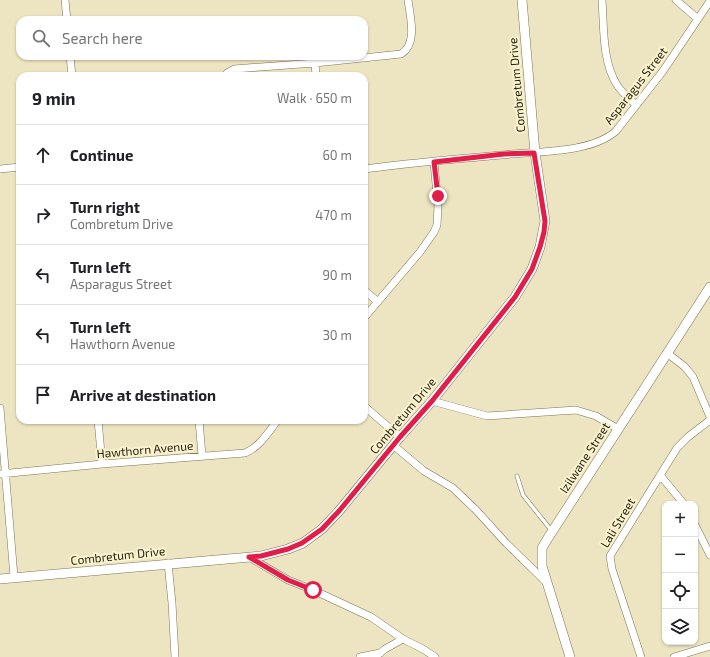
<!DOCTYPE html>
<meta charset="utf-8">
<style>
body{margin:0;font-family:"Exo 2",sans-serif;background:#f6f6f6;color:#202124}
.controls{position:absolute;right:12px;bottom:12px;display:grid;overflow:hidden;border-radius:8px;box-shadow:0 1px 3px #0004}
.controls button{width:36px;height:36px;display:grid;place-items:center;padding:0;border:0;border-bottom:1px solid #e0e0e0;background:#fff;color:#202124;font:20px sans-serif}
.stop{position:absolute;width:12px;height:12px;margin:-9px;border:3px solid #e11d48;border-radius:50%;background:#fff}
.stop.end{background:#e11d48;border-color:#fff;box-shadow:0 1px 4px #0008}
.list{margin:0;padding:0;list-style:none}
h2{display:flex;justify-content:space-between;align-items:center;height:52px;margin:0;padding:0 16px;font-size:17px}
h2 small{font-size:13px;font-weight:400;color:#757577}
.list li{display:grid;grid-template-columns:26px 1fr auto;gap:12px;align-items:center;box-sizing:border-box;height:60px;padding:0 16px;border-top:1px solid #e0e0e0}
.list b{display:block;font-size:15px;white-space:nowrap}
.list p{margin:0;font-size:13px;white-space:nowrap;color:#757577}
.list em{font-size:13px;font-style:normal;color:#757577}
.icon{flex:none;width:22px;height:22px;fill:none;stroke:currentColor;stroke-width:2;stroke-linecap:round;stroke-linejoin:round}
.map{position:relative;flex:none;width:710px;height:657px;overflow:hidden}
.search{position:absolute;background:#fff;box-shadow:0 1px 3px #0004;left:16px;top:16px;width:352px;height:44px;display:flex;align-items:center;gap:10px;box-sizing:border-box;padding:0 14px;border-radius:12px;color:#757577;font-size:15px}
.panel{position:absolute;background:#fff;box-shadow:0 1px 3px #0004;left:16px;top:72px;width:352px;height:352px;border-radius:12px}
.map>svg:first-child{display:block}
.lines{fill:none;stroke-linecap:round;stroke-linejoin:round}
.lane-casing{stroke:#7d7554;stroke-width:4.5}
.street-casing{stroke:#7d7554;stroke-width:8}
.secondary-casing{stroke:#7d7554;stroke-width:10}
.lane{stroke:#fff;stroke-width:3.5}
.street{stroke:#fff;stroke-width:7}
.secondary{stroke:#fff;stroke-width:9}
.route{stroke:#e11d48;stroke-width:5}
.labels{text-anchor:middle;stroke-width:4;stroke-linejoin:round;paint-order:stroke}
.street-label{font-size:12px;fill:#211e10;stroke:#fbf3ce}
</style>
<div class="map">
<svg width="710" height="657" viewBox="0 0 710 657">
<rect width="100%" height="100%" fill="#ede5c1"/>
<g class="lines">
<g class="lane-casing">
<path id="lane" d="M517,476L523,495L551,530"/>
</g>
<g class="street-casing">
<path id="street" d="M65,0L67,20
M602,0C604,27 602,61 617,85C622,93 630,99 636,105
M676,0L698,19
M70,56L72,76
M315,63L316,76
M224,76L227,73L234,69L315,63L401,54C418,44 410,16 408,0
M0,169L20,167
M364,169C410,163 455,159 501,155C535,151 590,154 616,131L663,71L710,1
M364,290L378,302
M364,318L420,252L434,232L437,225L438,206L434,162
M667,353L685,367L693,377L710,417
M432,401L487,416L576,410L596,416L618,429
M364,406L400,437
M0,408L14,577
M98,420L102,464
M199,420L202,456
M393,445L424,471L453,488L476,510L506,543L546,582
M0,474L102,464L245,453C260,447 268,432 278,420
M660,475L684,504
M695,525L710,555
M249,557L288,580L313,590L371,617L403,639L423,649L435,657
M168,563L172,603L175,657
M360,657L380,653
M375,657L385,649L403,639
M641,657L612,569L610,556L677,448L688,437L710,420
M674,657L710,646"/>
</g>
<g class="secondary-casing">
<path id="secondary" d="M0,579L261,556L288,549L303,543L322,529L339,511L400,437L432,401L515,297L532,269L540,247L545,221L535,153L522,0
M570,657L542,566V548L548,538L710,287"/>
</g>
<use href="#lane" class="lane"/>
<use href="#street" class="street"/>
<use href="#secondary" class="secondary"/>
</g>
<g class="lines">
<path class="route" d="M313,590L288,580L249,557L261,556L288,549L302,543L322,529L339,511L400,437L432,401L515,297L532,269L540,247L544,232L545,221L534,153L504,154L434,162L438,196"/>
</g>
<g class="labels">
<g class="street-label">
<text transform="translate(517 85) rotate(-95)" y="4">Combretum Drive</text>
<text transform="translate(636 86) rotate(-52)" y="4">Asparagus Street</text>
<text transform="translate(403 416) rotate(-50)" y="4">Combretum Drive</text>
<text transform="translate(145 450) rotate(-5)" y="4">Hawthorn Avenue</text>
<text transform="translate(585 458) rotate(-57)" y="4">Izilwane Street</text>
<text transform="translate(618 523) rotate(-59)" y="4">Lali Street</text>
<text transform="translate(118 556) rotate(-6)" y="4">Combretum Drive</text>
</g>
</g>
</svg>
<div class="controls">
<button>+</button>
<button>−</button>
<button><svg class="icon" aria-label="locate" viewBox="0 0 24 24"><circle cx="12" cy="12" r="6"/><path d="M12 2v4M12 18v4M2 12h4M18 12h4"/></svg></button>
<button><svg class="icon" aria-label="layers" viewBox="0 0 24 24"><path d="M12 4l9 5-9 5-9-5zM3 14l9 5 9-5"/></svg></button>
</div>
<div class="stop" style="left:313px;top:590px"></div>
<div class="stop end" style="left:438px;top:196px"></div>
<div class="search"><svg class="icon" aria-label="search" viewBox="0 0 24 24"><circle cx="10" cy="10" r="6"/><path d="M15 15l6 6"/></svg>Search here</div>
<section class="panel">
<h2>9 min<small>Walk · 650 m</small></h2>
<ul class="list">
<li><svg class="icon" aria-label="ahead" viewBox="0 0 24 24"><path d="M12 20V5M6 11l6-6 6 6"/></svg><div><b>Continue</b></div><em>60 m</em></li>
<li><svg class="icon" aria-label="right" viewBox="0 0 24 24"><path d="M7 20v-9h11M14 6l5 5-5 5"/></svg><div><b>Turn right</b><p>Combretum Drive</p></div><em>470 m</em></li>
<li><svg class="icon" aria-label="left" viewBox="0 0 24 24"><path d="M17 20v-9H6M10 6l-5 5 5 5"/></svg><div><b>Turn left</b><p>Asparagus Street</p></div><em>90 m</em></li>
<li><svg class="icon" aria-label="left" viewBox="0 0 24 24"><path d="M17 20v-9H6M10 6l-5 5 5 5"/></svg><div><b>Turn left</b><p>Hawthorn Avenue</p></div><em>30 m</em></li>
<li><svg class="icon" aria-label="arrive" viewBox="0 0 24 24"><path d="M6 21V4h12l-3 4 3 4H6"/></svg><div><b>Arrive at destination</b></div></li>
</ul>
</section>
</div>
